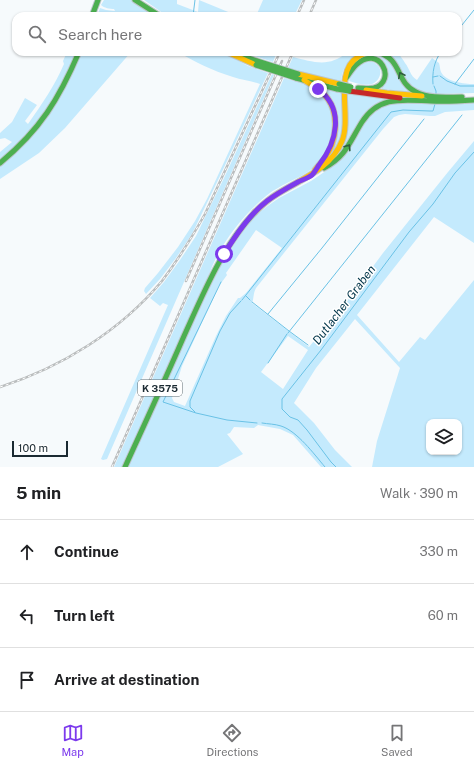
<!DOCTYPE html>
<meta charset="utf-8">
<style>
body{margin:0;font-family:"Public Sans",sans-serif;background:#f2f2f2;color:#202124}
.controls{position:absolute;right:12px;bottom:12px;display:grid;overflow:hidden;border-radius:8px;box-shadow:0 1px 3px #0004}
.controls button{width:36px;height:36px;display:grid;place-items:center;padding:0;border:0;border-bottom:1px solid #e0e0e0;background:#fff;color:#202124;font:20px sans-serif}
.scale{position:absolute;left:12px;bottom:10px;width:56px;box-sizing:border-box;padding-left:4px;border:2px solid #1b2a32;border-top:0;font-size:11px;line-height:14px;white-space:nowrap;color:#1b2a32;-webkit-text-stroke:3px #fff;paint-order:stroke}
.stop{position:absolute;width:12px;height:12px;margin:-9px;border:3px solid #7c3aed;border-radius:50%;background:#fff}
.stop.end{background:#7c3aed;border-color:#fff;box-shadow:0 1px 4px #0008}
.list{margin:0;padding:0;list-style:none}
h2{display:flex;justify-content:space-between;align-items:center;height:52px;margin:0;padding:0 16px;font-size:17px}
h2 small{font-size:13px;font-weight:400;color:#757577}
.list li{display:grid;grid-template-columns:26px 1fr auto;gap:12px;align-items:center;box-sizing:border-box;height:64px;padding:0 16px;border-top:1px solid #e0e0e0}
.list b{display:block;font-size:15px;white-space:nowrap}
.list em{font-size:13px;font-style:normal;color:#757577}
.icon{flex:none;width:22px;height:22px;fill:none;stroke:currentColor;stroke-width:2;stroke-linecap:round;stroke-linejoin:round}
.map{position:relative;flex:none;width:474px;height:467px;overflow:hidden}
.search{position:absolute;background:#fff;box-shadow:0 1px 3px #0004;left:12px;right:12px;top:12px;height:44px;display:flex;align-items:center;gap:10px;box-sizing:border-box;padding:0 14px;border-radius:12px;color:#757577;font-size:15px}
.sheet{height:244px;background:#fff}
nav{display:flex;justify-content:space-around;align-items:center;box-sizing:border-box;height:56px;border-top:1px solid #e0e0e0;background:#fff;font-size:11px;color:#757577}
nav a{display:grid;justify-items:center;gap:2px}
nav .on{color:#7c3aed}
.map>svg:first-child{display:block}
.green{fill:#c4eafd;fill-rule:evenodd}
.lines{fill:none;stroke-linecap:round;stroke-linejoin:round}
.stream{stroke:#6ac2e6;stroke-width:1}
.fast-casing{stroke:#bdc6cb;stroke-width:7}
.slow-casing{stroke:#bdc6cb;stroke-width:7}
.jam-casing{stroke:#bdc6cb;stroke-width:7}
.fast{stroke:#4caf50;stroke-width:5}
.slow{stroke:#ffc107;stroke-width:5}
.jam{stroke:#c62828;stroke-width:5}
.rail-casing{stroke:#babdbe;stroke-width:2.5}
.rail{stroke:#fff;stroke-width:1;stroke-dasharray:3;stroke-linecap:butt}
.fast-bridge-casing{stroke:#bdc6cb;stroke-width:7;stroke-linecap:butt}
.fast-bridge{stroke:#4caf50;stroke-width:5}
.oneway{stroke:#2f5f3e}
.route{stroke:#7c3aed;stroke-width:5}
.labels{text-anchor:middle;stroke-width:3;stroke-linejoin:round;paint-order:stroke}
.shield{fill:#fff;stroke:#5f6a70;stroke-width:1}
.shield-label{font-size:10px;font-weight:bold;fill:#1b2a32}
.water-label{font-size:12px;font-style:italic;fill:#003549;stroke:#fff}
</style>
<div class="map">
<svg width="474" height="467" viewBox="0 0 474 467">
<rect width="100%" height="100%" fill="#f6fafc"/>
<path class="green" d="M104,0H131L156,16H97L100,8L106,10L115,11L114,9C110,9 104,8 101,5Z
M144,0H177V4L198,12L199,0L238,16H167Z
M263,0H302L294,16H256Z
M67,52H76C72,64 67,78 60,89C46,117 25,141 0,160V152L12,142L5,138L0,139V133L12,122L25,98L37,105L25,121L28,124C42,104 55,85 64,64L63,61Z
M81,52H131L65,128L39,153L0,179V165L47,118L64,90Z
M178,52H222L248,66L268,73L220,176L192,234L176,258L160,279L146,294L144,291L145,288L158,273L178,247L195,221L207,199L260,84C252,81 242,80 233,77C213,71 195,62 178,52Z
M243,52H277L273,62Z
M347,52H364C349,60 343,64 341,82L308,75L288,68L293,57C313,62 330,68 347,52Z
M384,52H397C400,56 403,59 405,63C410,69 410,76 417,80L432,58L439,63C440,66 440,70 441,72C446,82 464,84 474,84V93L439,94L426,93L416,90L410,86Z
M380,55C397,64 396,80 409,91V92L382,89L381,87C392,75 390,66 378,56Z
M370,61C372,62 375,62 376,64C384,69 380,81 372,84C364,86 356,83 349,81C352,70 359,63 370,61Z
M272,74L274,75L107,459L103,460L101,459L168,305L163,303L160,306L150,298L164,282L180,260L196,236L224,178Z
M284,78C297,82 314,84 323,95C341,116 333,151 313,168C302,177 289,181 278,188C270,192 263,198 256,205C237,223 217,250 209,275L122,467H114Z
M322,87L341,93C344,111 346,131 336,148C333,154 328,158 324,163C328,154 336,139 338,131C341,115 333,98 322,87Z
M347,94L386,99V100L375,106L342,152L331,162L344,143Z
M400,102L442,104L474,103V110L445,112L435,116H430L405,114L399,115L394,117L383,129L256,288C253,293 254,299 252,303L309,347L351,296L383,253L448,172L474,141V243L434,217L357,315L399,362L420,337L425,340L474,280V467H372L377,441L400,368L355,319L316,368L294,403L314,423L335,450L352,467H321L293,435L280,429L258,425L254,428L234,427L230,433L227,434L243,454L218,467H127L207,293L226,255L239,236L256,215L269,205L279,198L311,181L339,162L366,119L377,109L388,104ZM256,230L282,248L246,293L240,298H238L226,316L216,336L185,406L174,402L172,398L182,366L219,286L227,275L226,273ZM288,336L308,350L283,389L261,372ZM429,422H459V452H429Z"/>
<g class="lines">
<path class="stream" d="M193,16L195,0
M458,30L474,10
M440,76L447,81L460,86H474
M433,77L438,76
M433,84C432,73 434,61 441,52
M455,84L474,59
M434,86L436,91V95
M221,282L163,402L196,413L227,420L257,423
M246,296L250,300
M242,300L391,112L403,110L430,111H433L435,104
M252,302L289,331L308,345
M268,314L322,248L424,119
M288,333L462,115
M268,363L287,334
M195,412L190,407V401L220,331L230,313L241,301
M262,423C268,424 275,424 281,426C297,431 314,454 325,467
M336,467L331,462L307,430L298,420L290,417L282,409V399L321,350L409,232L433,204L455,173L474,152"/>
<g class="fast-casing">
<path id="fast" d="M135,0L160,16
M92,16L98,0
M232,52L257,61
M377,52C403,59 395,82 416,92C430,99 447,97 462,97
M296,78L337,89
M346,78C349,74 352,69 356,65C379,43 398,81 374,88C369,89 363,88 358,88
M0,163C40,130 59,99 79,52
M324,168C346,157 350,141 362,122C379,95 404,100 431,101C445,102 460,101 474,100
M125,467C145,423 165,380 184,336C204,292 222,247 255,212"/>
</g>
<g class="slow-casing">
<path id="slow" d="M227,52L256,65
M298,74L339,84
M304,80C313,86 322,90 328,99C340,116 336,142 325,158C322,162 318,166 315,170
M366,90L387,93L422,96
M255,212C262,205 269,199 277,194C301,179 331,169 342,141C352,117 333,72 358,57C361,55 365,53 369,52"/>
</g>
<g class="jam-casing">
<path id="jam" d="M349,91L400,98"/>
</g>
<use href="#fast" class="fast"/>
<use href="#slow" class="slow"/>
<use href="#jam" class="jam"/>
<g class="rail-casing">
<path id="rail" d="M297,16L304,0
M309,16L316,0
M186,281L282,61
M0,387C62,367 120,331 162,281C178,260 192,237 205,214L280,52
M112,467L293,52"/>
</g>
<use href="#rail" class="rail"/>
<g class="fast-bridge-casing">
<path id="fast-bridge" d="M257,61L298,74
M256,65L296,78
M339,84L351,87
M337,89L349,91"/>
</g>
<use href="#fast-bridge" class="fast-bridge"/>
</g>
<defs><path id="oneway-chevron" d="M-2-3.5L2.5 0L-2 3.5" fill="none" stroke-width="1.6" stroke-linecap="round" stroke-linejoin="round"/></defs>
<g class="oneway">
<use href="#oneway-chevron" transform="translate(401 75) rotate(-117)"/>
<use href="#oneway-chevron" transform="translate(348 147) rotate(-57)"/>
</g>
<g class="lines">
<path class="route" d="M224,254C236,235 249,215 267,201C276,194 287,188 298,182C302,180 308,178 312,175C315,172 317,168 319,165C337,142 345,109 318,89"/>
</g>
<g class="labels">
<rect class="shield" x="138" y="380" width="44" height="16" rx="3"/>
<g class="shield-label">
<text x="160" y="392">K 3575</text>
</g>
<g class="water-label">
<text transform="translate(344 305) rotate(-53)" y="4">Dutlacher Graben</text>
</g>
</g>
</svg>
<div class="controls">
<button><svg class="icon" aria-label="layers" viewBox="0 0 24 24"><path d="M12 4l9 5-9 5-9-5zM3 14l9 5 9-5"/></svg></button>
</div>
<div class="scale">100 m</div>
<div class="stop" style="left:224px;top:254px"></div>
<div class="stop end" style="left:318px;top:89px"></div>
<div class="search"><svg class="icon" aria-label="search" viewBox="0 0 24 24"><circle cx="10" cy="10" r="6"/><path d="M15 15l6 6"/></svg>Search here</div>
</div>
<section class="sheet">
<h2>5 min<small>Walk · 390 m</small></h2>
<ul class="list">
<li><svg class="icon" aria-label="ahead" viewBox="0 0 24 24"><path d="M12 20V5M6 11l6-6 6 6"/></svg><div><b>Continue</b></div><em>330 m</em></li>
<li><svg class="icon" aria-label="left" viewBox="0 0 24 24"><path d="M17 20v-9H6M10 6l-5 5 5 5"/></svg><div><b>Turn left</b></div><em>60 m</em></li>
<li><svg class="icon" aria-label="arrive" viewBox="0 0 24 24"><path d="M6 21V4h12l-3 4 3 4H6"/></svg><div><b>Arrive at destination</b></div></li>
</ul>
</section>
<nav>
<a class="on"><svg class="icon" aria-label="map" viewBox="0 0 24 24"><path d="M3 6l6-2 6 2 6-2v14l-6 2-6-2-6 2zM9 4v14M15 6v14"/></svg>Map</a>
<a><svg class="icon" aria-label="directions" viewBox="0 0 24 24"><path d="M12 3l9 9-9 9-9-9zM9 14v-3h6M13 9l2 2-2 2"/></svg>Directions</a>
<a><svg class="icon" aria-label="saved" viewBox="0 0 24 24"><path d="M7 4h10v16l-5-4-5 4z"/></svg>Saved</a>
</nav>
